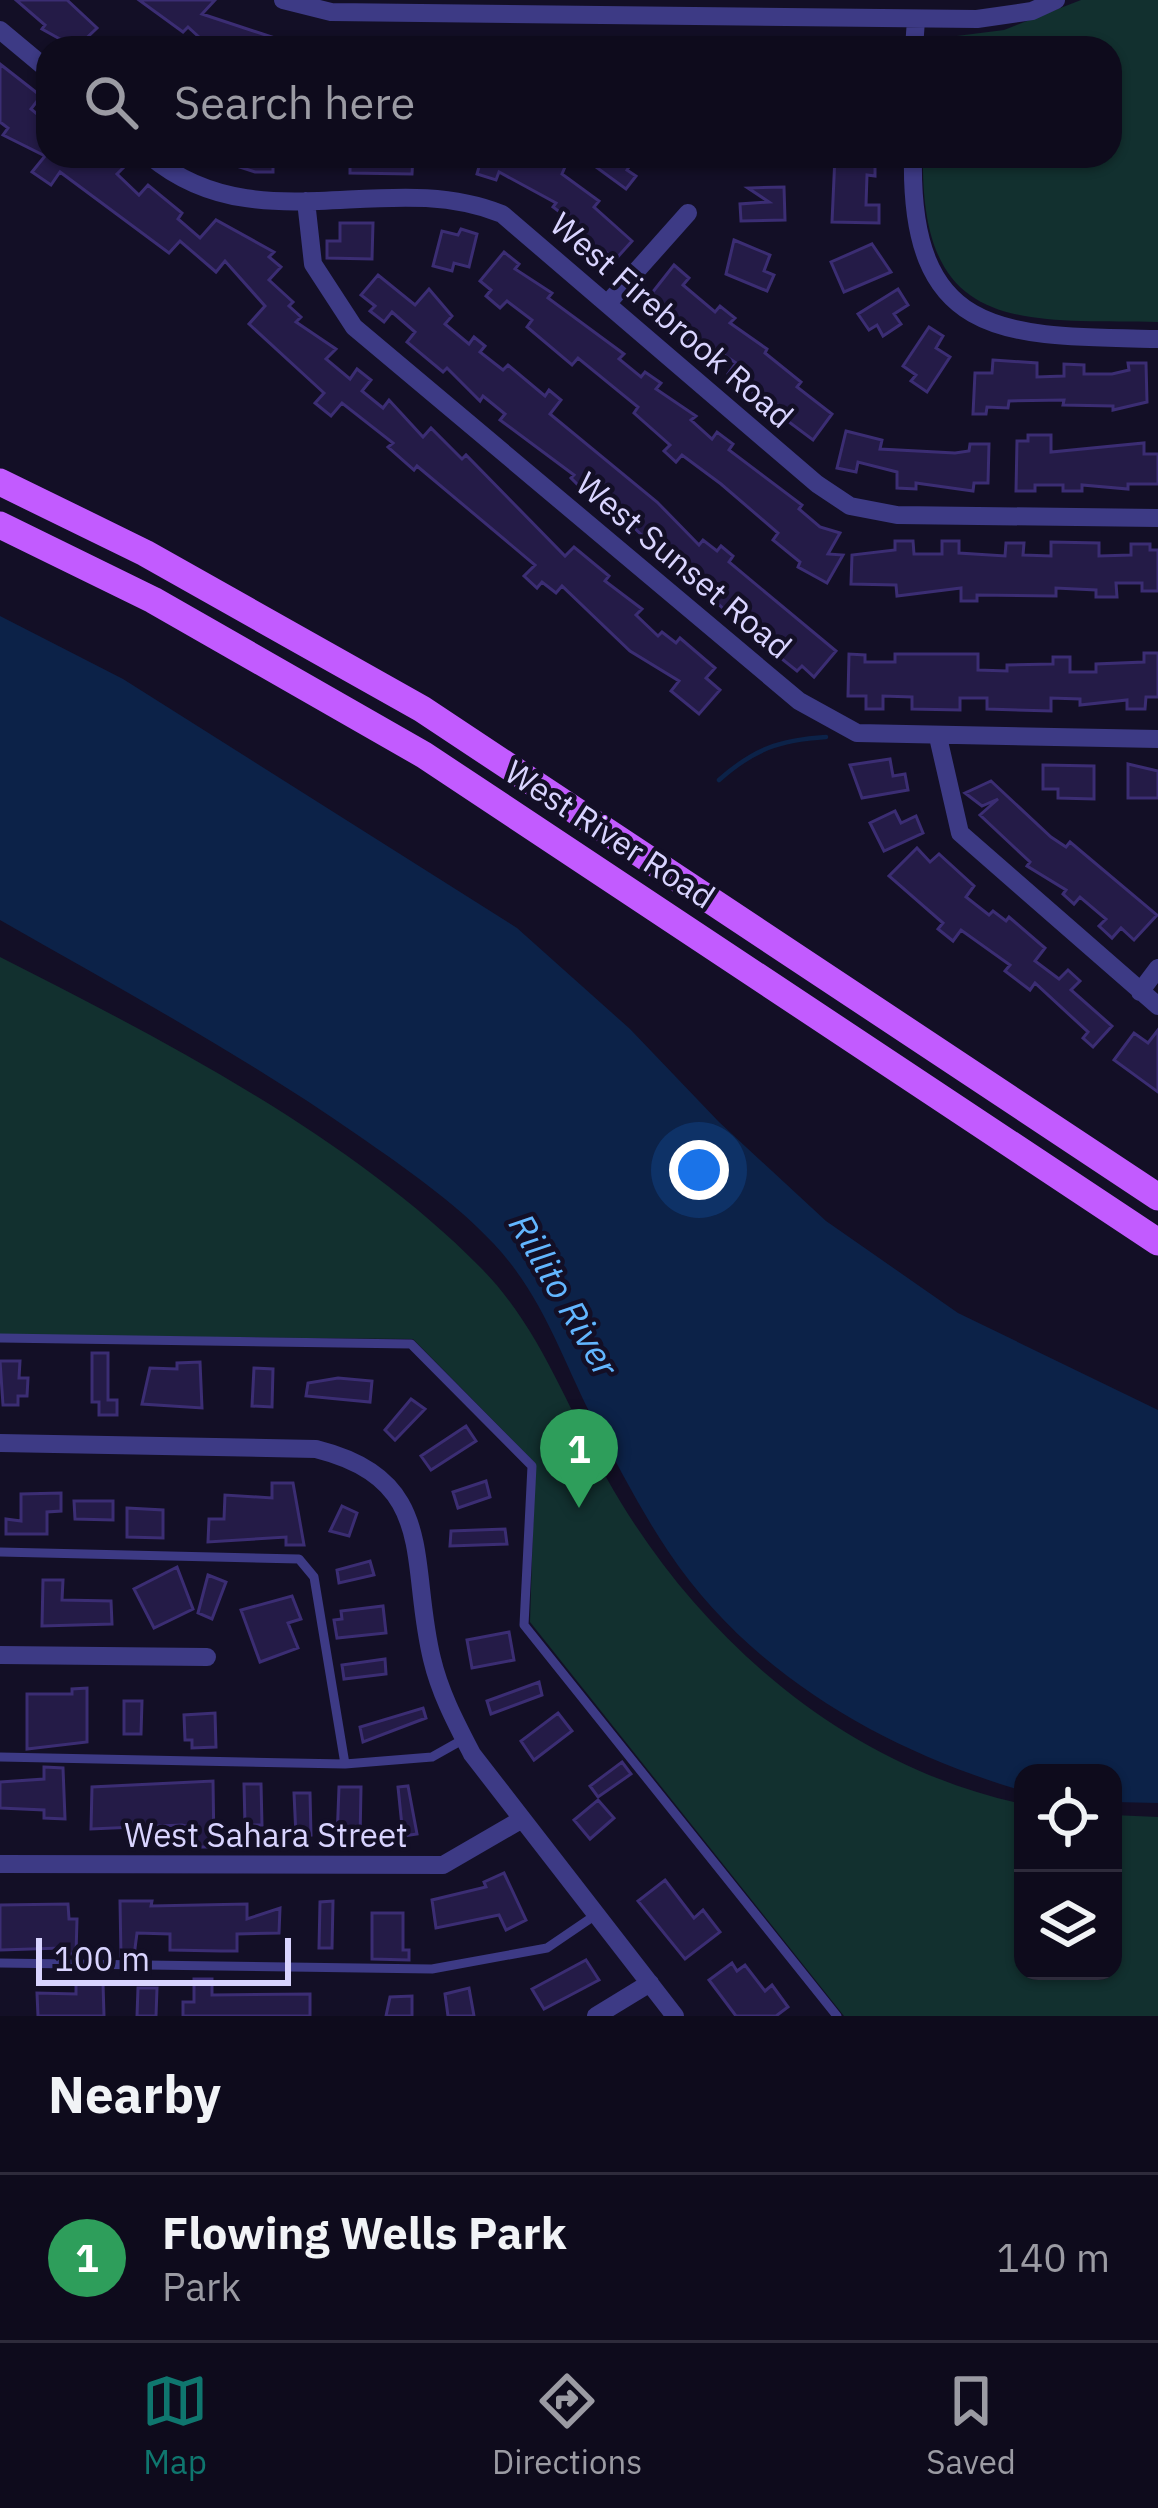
<!DOCTYPE html>
<style>
body{margin:0;font-family:"IBM Plex Sans",sans-serif;background:#1c1929;color:#f1f3f6}
.controls{position:absolute;right:36px;bottom:36px;display:grid;overflow:hidden;border-radius:24px;box-shadow:0 3px 9px #0004}
.controls button{width:108px;height:108px;display:grid;place-items:center;padding:0;border:0;border-bottom:3px solid #2e2b3b;background:#0e0b1c;color:#f1f3f6;font:60px sans-serif}
.scale{position:absolute;left:36px;bottom:30px;width:255px;box-sizing:border-box;padding-left:12px;border:6px solid #d9d4ff;border-top:0;font-size:33px;line-height:42px;white-space:nowrap;color:#d9d4ff;-webkit-text-stroke:9px #130f26;paint-order:stroke}
.you{position:absolute;left:699px;top:1170px;width:42px;height:42px;margin:-30px;border:9px solid #fff;border-radius:50%;background:#1a73e8;box-shadow:0 0 0 18px #1a73e833}
.badge{display:grid;place-items:center;width:78px;height:78px;border-radius:50%;background:#0f766e;color:#fff;font-size:39px;font-weight:700}
.pin{position:absolute;translate:-50% -99px;filter:drop-shadow(0 3px 6px #0008)}
.pin::after{content:'';position:absolute;top:63px;width:42px;height:36px;background:inherit;clip-path:polygon(0 0,100% 0,50% 100%)}
.list{margin:0;padding:0;list-style:none}
h2{display:flex;justify-content:space-between;align-items:center;height:156px;margin:0;padding:0 48px;font-size:51px}
h2 small{font-size:39px;font-weight:400;color:#9b9ba3}
.list li{display:grid;grid-template-columns:78px 1fr auto;gap:36px;align-items:center;box-sizing:border-box;height:168px;padding:0 48px;border-top:3px solid #2e2b3b}
.list b{display:block;font-size:45px;white-space:nowrap}
.list p{margin:0;font-size:39px;white-space:nowrap;color:#9b9ba3}
.list em{font-size:39px;font-style:normal;color:#9b9ba3}
.icon{flex:none;width:66px;height:66px;fill:none;stroke:currentColor;stroke-width:2;stroke-linecap:round;stroke-linejoin:round}
.map{position:relative;flex:none;width:1158px;height:2016px;overflow:hidden}
.search{position:absolute;background:#0e0b1c;box-shadow:0 3px 9px #0004;left:36px;right:36px;top:36px;height:132px;display:flex;align-items:center;gap:30px;box-sizing:border-box;padding:0 42px;border-radius:36px;color:#9b9ba3;font-size:45px}
.sheet{height:324px;background:#0e0b1c}
nav{display:flex;justify-content:space-around;align-items:center;box-sizing:border-box;height:168px;border-top:3px solid #2e2b3b;background:#0e0b1c;font-size:33px;color:#9b9ba3}
nav a{display:grid;justify-items:center;gap:6px}
nav .on{color:#0f766e}
.map>svg:first-child{display:block}
.green{fill:#12302f}
.water{fill:#0c2248}
.lines{fill:none;stroke-linecap:round;stroke-linejoin:round}
.stream{stroke:#0c2248;stroke-width:4.5}
.building{fill:#241b47;stroke:#3b2d73;stroke-width:3}
.lane{stroke:#3d3a85;stroke-width:9}
.street{stroke:#3d3a85;stroke-width:18}
.primary{stroke:#c25bff;stroke-width:27}
.labels{text-anchor:middle;stroke-width:9;stroke-linejoin:round;paint-order:stroke}
.street-label{font-size:33px;fill:#d9d4ff;stroke:#130f26}
.water-label{font-size:36px;font-style:italic;fill:#62b6ff;stroke:#130f26}
</style>
<div class="map">
<svg width="1158" height="2016" viewBox="0 0 1158 2016">
<rect width="100%" height="100%" fill="#130f26"/>
<path class="green" d="M1081,0H1158V322C1019,320 920,334 923,156H1110V48H925V40L1004,30Z
M0,957C162,1039 352,1137 480,1267C539,1326 566,1405 606,1477C694,1635 843,1766 1023,1804V1971H1113V1815L1158,1817V2016H844L530,1622L535,1463L413,1339L0,1335Z"/>
<path class="water" d="M0,616L123,679L517,928L630,1029L719,1122L826,1221L958,1313L1158,1410V1803L1113,1802V1773H1023V1791C884,1750 751,1675 668,1551C641,1511 619,1467 596,1425C562,1360 545,1299 494,1244C456,1203 405,1168 359,1136C244,1056 121,989 0,920Z"/>
<g class="lines">
<path class="stream" d="M719,780C754,749 779,740 826,737"/>
</g>
<path class="building" d="M16,0H67L97,28L76,48L42,29L45,25Z
M139,0H215L202,14L305,48H211L188,27L183,32Z
M0,64L41,96L31,109L48,123V156H93L103,165L112,156L124,167L117,174L139,195L148,185L182,213L178,219L200,238L216,220L274,252L269,257L281,267L269,280L293,302L289,306L301,317L296,322L336,349L326,359L350,379L357,369L371,380L362,391L383,408L389,400L423,437L431,428L462,459L466,455L565,556L574,547L609,576L605,581L642,609L636,615L658,636L662,632L676,643L680,638L715,668L706,678L720,690L699,714L671,691L679,681L630,651L562,586L556,593L542,582L537,588L524,576L535,565L417,466L414,470L388,447L393,443L342,403L331,416L315,403L324,393L249,324L265,306L225,261L216,272L180,241L169,253L60,172L51,185L32,172L45,156L3,135L8,128L0,122Z
M222,156H273V172H255L221,161Z
M350,156H413L412,174L350,173Z
M482,156H546L565,167L562,174L599,201L594,207L632,241L615,260L601,248L594,256L563,226L569,219L553,207L556,203L499,172L496,180L477,174Z
M581,156H637L627,170L636,176L626,189Z
M835,156L875,157V176L867,175L866,205H879V223L832,222Z
M784,187L785,220L741,221L740,204L769,202L748,188Z
M340,223H373L372,259L327,258V241H340Z
M461,229L477,234L469,267L454,263L452,271L433,266L442,231L458,235Z
M734,240L770,255L764,271L774,275L767,291L726,274Z
M872,244L891,272L844,292L831,262Z
M504,252L519,264L515,269L552,293L548,298L624,354L619,359L641,377L645,372L661,383L656,389L696,416L691,420L712,439L717,432L733,444L729,450L802,505L799,509L820,527L840,533L828,554L843,555L827,583L798,567L800,562L773,540L778,533L721,484L682,455L676,462L664,451L670,445L634,413L638,407L578,358L572,365L527,327L532,320L507,301L500,308L486,296L491,290L480,281Z
M674,265L689,278L683,285L715,312L720,306L735,318L730,323L767,349L765,353L801,382L797,387L832,414L813,440L785,419L789,414L769,398L765,402L728,374L736,363L698,338L693,344L656,313L660,308L648,298Z
M378,275L415,305L429,289L452,316L445,324L469,344L474,337L485,346L480,352L503,370L508,365L545,396L549,390L561,400L550,414L657,502L699,545L703,540L717,551L721,546L733,556L729,562L836,651L814,677L802,666L797,671L763,644L767,639L754,627L759,622L735,601L726,611L713,599L717,594L678,570L624,518L620,522L606,511L610,505L589,485L584,491L571,478L574,475L500,420L505,414L483,396L480,401L447,368L443,372L407,342L415,332L392,312L384,322L370,311L375,306L361,295Z
M898,289L908,305L894,314L901,324L883,336L877,325L869,330L858,314Z
M929,327L943,336L936,348L950,357L927,392L911,381L916,375L903,366Z
M993,360L1037,363V377L1064,376V364L1084,365V374H1112L1129,370L1128,363H1146L1147,402L1113,410V406L1063,405L1064,400L1009,401L1008,408L987,407L986,414H973L975,373H992Z
M846,431L882,440L880,449L955,453L969,451L970,444H989L988,483H974L973,491L916,483V489L897,488V472L858,462L856,472L837,468Z
M1028,435H1051V452L1144,443V454H1158V484H1128V489L1082,485V491H1063V485H1035V491H1016L1017,441H1028Z
M895,541H913L914,554H942V541H959V553L1005,556L1006,543H1024L1023,555L1051,556V542L1099,543V556L1131,555V544H1150V550H1158V591H1142V583H1116L1117,597H1096V590L1056,588V596L977,595V601H961V588L897,596L896,585L851,584L852,555L895,550Z
M1144,653H1158V697H1146L1145,709H1127V700L1080,705V699L1051,698V711L987,709V698H960V710L912,709V697L883,696V709H866V696H848L849,654L865,655V662H895V654H978V670L1007,671V665L1053,664V657H1070V672H1096V664L1144,662Z
M890,759L893,776L905,774L908,790L862,798L850,765Z
M1128,764L1158,771V798H1128Z
M1043,765L1094,766V799L1058,798V789H1043Z
M991,781L1051,837L1066,847L1070,842L1157,915L1134,940L1121,928L1112,938L1099,926L1106,919L1080,897L1074,904L1063,894L1066,890L1027,866L1030,862L980,815L998,799L982,806L965,793Z
M895,811L901,823L916,816L923,833L884,851L870,823Z
M917,848L930,862L939,854L974,886L966,897L989,915L993,911L1006,921L1009,917L1045,948L1035,961L1059,979L1068,970L1080,981L1071,990L1112,1026L1093,1047L1083,1038L1088,1032L1035,983L1030,990L1005,971L1010,965L961,930L953,941L938,929L943,923L889,876Z
M1158,1030V1092L1114,1060L1134,1033L1148,1043Z
M92,1353H108V1400H117V1415H99V1402H92Z
M0,1361H20L19,1378H28L27,1396H18V1405H3Z
M200,1362L202,1408L142,1404L150,1368L177,1369V1363Z
M254,1368L273,1369L272,1407L252,1406Z
M338,1378L372,1381L370,1402L306,1396L308,1383Z
M411,1399L425,1409L395,1440L385,1430Z
M466,1426L476,1441L431,1470L421,1456Z
M486,1481L490,1497L458,1508L453,1492Z
M272,1483H293L304,1545H286V1537L208,1542L209,1519H224L225,1495L272,1498Z
M61,1493V1511L47,1512V1534H6V1519L21,1521V1494Z
M74,1501H113V1520L75,1519Z
M342,1506L357,1513L349,1536L330,1531Z
M127,1508L163,1510V1538L127,1537Z
M505,1529L507,1544L450,1546L451,1531Z
M370,1561L374,1575L339,1583L337,1570Z
M177,1567L193,1609L154,1628L134,1589Z
M208,1575L226,1582L212,1619L198,1613Z
M43,1580H63L62,1600L111,1601L112,1624L42,1626Z
M292,1596L301,1619L288,1623L298,1648L260,1662L241,1610Z
M383,1606L386,1633L337,1638L334,1620L342,1619L341,1611Z
M509,1632L514,1660L472,1668L467,1640Z
M385,1659L386,1674L344,1679L342,1665Z
M539,1682L542,1695L491,1714L487,1701Z
M87,1688V1742L27,1749V1694H72V1689Z
M124,1701H142L141,1734H124Z
M423,1708L426,1718L363,1742L360,1727Z
M215,1713L216,1747L192,1748V1740H185L184,1715Z
M558,1713L572,1731L534,1760L521,1741Z
M622,1762L631,1774L598,1797L590,1786Z
M44,1767L63,1768L65,1819L44,1818V1810L0,1808V1782L44,1779Z
M213,1781L214,1847H195L194,1828L182,1825L91,1829L92,1787Z
M244,1784H261L262,1825H245Z
M408,1786L417,1834L403,1836L398,1787Z
M339,1787H361L360,1840H337Z
M294,1793H310L311,1835L296,1836Z
M598,1800L614,1818L590,1839L574,1820Z
M504,1873L526,1920L506,1930L499,1915L436,1928L432,1900L486,1887L484,1882Z
M665,1880L694,1918L703,1910L720,1932L685,1959L638,1901Z
M120,1901H152L151,1906L247,1904V1919L280,1908L279,1933L237,1934V1951H221L170,1950V1934L137,1933L134,1956H121Z
M333,1901L332,1948H319L320,1902Z
M68,1904L69,1919H77L76,1954H61V1948L0,1950V1905Z
M372,1913H403V1950H409V1960L372,1959Z
M586,1960L599,1980L544,2009L532,1989Z
M732,1963L737,1971L745,1965L765,1991L772,1985L788,2007L776,2016H736L709,1980Z
M194,1979H212V1995L310,1994V2016H183V2002H194Z
M76,1983H103L104,2016H38L37,1993L76,1994Z
M138,1988H157L156,2016H137Z
M469,1988L474,2016H448L445,1994Z
M412,1996V2016H386L390,1997Z"/>
<g class="lines">
<path class="lane" d="M0,1338L411,1344L532,1466L524,1625L837,2016
M0,1552L299,1559L314,1577L345,1764
M0,1757L345,1764L432,1757L464,1739
M0,1963L432,1969L547,1948L597,1914"/>
<path class="street" d="M283,0L331,12L977,19L1032,11L1056,0
M0,30L48,70
M914,48L916,20
M150,156C256,245 387,167 502,214L817,484L850,506L897,515L1158,518
M913,156C909,342 1008,336 1158,339
M306,201L313,264L354,327L799,701L857,733L1158,739
M607,304L688,213
M938,737L960,833L1158,1006
M1140,992L1158,968
M0,1443L316,1449C439,1480 408,1561 432,1659C440,1693 456,1723 472,1754L675,2016
M0,1655L207,1657
M0,1864L443,1865L519,1821
M596,2016L650,1983"/>
<path class="primary" d="M0,482L145,553L422,709L1158,1197
M0,525L153,600L424,755L1158,1242"/>
</g>
<g class="labels">
<g class="street-label">
<text transform="translate(672 320) rotate(41)" y="12">West Firebrook Road</text>
<text transform="translate(684 565) rotate(40)" y="12">West Sunset Road</text>
<text transform="translate(610 834) rotate(33)" y="12">West River Road</text>
<text x="266" y="1847">West Sahara Street</text>
</g>
<g class="water-label">
<text transform="translate(564 1295) rotate(60)" y="13">Rillito River</text>
</g>
</g>
</svg>
<div class="controls">
<button><svg class="icon" aria-label="locate" viewBox="0 0 24 24"><circle cx="12" cy="12" r="6"/><path d="M12 2v4M12 18v4M2 12h4M18 12h4"/></svg></button>
<button><svg class="icon" aria-label="layers" viewBox="0 0 24 24"><path d="M12 4l9 5-9 5-9-5zM3 14l9 5 9-5"/></svg></button>
</div>
<div class="scale">100 m</div>
<div class="you"></div>
<div class="pin badge" style="left:579px;top:1508px;background:#2e9e5b">1</div>
<div class="search"><svg class="icon" aria-label="search" viewBox="0 0 24 24"><circle cx="10" cy="10" r="6"/><path d="M15 15l6 6"/></svg>Search here</div>
</div>
<section class="sheet">
<h2>Nearby<small></small></h2>
<ul class="list">
<li><span class="badge" style="background:#2e9e5b">1</span><div><b>Flowing Wells Park</b><p>Park</p></div><em>140 m</em></li>
</ul>
</section>
<nav>
<a class="on"><svg class="icon" aria-label="map" viewBox="0 0 24 24"><path d="M3 6l6-2 6 2 6-2v14l-6 2-6-2-6 2zM9 4v14M15 6v14"/></svg>Map</a>
<a><svg class="icon" aria-label="directions" viewBox="0 0 24 24"><path d="M12 3l9 9-9 9-9-9zM9 14v-3h6M13 9l2 2-2 2"/></svg>Directions</a>
<a><svg class="icon" aria-label="saved" viewBox="0 0 24 24"><path d="M7 4h10v16l-5-4-5 4z"/></svg>Saved</a>
</nav>
